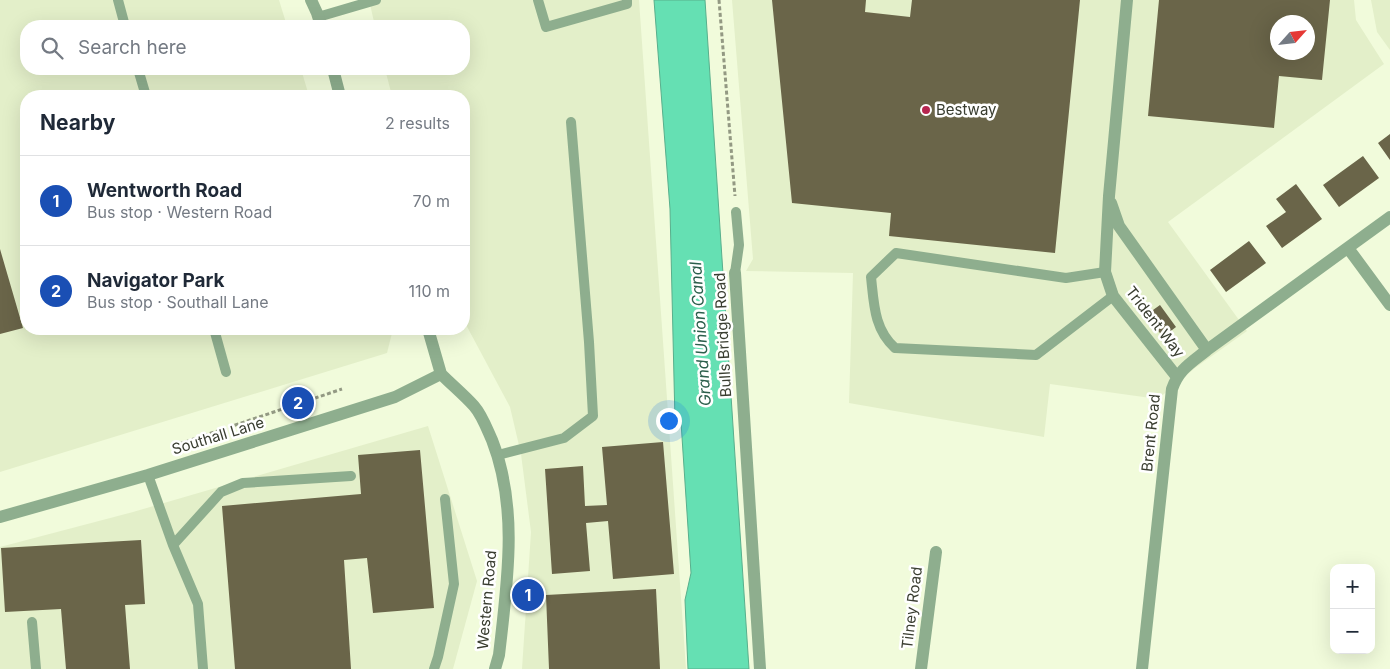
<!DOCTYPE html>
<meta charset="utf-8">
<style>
body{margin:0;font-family:Inter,sans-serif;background:#f6f6f7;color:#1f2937}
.controls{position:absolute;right:15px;bottom:15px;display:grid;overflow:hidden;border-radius:10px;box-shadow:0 5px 20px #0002}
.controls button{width:45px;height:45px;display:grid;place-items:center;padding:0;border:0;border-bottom:1px solid #e0e1e3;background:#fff;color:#1f2937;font:25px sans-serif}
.compass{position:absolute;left:1270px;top:15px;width:45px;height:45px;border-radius:50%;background:#fff;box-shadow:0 5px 20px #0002;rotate:63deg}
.you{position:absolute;left:668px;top:420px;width:18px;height:18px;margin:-12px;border:4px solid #fff;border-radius:50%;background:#1a73e8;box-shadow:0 0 0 8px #1a73e833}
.badge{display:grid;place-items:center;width:32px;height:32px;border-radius:50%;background:#0b8043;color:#fff;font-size:16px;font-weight:700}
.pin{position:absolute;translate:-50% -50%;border:2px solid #fff;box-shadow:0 1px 5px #0006}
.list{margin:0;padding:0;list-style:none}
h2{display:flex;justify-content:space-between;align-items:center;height:65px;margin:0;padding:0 20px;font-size:21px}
h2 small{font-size:16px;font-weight:400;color:#747a83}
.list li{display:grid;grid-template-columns:32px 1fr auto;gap:15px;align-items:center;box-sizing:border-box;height:90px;padding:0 20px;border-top:1px solid #e0e1e3}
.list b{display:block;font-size:19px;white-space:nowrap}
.list p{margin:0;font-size:16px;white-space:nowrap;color:#747a83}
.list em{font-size:16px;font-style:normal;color:#747a83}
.icon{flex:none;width:28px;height:28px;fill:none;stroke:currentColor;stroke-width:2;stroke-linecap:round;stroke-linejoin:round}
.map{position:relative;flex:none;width:1390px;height:669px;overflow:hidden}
.search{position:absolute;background:#fff;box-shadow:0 5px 20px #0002;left:20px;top:20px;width:450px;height:55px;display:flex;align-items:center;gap:12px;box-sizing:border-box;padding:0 18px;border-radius:20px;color:#747a83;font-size:19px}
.panel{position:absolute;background:#fff;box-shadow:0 5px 20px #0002;left:20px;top:90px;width:450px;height:245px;border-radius:20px}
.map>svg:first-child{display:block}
.built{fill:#e3efc9;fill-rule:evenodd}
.water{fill:#65e0b3;stroke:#58af8c}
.building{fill:#6a6549;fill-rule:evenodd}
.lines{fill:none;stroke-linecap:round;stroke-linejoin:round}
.path{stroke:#939983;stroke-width:3;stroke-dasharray:4 2.5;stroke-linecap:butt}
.service{stroke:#8eae8e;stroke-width:10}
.minor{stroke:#8eae8e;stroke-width:12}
.tertiary{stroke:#8eae8e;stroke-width:12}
.poi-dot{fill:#b6254f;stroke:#fff;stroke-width:2}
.labels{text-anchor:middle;stroke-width:5;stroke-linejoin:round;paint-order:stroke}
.poi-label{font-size:15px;fill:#393d30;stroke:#fff;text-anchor:start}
.street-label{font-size:15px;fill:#393d30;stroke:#fff}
.water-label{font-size:16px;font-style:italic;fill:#2c5f4c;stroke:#fff}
</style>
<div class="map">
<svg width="1390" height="669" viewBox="0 0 1390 669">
<rect width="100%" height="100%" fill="#f1fbdb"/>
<path class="built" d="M0,0H279L287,26H26V69H301L309,96H26V329H390L392,333L387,353L0,472Z
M369,0H639L686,669H522L531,532L521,454L510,407L464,321V96H392L385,69H464V26H375Z
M732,0H1354L1356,20L1384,64L1168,222L1247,331L1195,368L1158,399L1050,384L1044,437L849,403L853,273L746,271L753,259ZM1278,22H1308V52H1278Z
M1371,0H1390V50L1377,32Z
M428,426L477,581L453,669H0V547L133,512Z"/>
<path class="water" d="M654,0H705L749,669H688L685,600L691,573L681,422L675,421L670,209Z"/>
<path class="building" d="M772,0H866L865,12L910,17L912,0H1080L1055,253L889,236L891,213L792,203Z
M1159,0H1330L1322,80L1279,76L1274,128L1148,116ZM1278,22H1308V52H1278Z
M1390,134V160L1378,143Z
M1363,156L1379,178L1339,207L1323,185Z
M1296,184L1322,219L1282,248L1266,226L1286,212L1276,199Z
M1249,241L1266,263L1226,292L1210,270Z
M0,249L23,328L0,334Z
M1160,305L1176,327L1163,337L1146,315Z
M663,442L674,574L613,579L608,521L586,523L590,571L552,574L545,469L583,466L585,506L607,505L602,447Z
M420,450L434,608L373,613L367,558L344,560L351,669H235L222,506L361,494L358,455Z
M141,540L145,604L125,605L130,669H66L61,609L5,612L1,548Z
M656,589L660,669H549L546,595Z"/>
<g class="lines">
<path class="path" d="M719,0L735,196
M173,446L342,389"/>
<path class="service" d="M118,0L125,26
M538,0L546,27L627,4V0
M318,17L376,0
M138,69L146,96
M1105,272L1066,278L896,253L871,277C874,304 874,329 895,348L1036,355L1113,296
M735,273L739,245L736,212
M214,329L226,372
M498,455L564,438L593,416L589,342L571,122
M148,475L173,545L198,604L203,669
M173,545L221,492L243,483L351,476
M32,622L36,669
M434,669L438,657L454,584L445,499"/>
<path class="minor" d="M1127,0L1109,196L1105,272L1113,296L1177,377
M1111,203L1119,226L1207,350
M1348,248L1390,305
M735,273L760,669
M921,669L936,552
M1142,669L1172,389C1179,369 1191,363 1207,350L1390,217"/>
<path class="tertiary" d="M311,0L317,13L321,26
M333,69L340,96
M428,329L441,374
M441,374C452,385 464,395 474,406C482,415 487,429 492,440C519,509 507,584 499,655L495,669
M0,517L148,475L395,397L441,374"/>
</g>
<circle class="poi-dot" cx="926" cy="110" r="5"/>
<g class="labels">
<g class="poi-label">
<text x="936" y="115">Bestway</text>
</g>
<g class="street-label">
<text transform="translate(1155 322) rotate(52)" y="5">Trident Way</text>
<text transform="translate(723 335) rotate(-93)" y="5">Bulls Bridge Road</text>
<text transform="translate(1151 433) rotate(-84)" y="5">Brent Road</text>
<text transform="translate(218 436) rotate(-17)" y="5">Southall Lane</text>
<text transform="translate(487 600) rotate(-85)" y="5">Western Road</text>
<text transform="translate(912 608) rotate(-83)" y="5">Tilney Road</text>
</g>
<g class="water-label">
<text transform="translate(700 334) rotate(-94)" y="6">Grand Union Canal</text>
</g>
</g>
</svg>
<div class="controls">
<button>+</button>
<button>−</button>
</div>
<svg class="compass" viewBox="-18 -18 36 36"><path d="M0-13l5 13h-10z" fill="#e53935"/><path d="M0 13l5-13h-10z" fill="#747a83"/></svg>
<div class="you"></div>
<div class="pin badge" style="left:528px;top:595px;background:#1a4fb4">1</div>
<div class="pin badge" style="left:298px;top:403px;background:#1a4fb4">2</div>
<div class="search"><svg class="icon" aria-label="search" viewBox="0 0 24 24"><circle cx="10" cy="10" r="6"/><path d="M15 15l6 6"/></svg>Search here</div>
<section class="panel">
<h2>Nearby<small>2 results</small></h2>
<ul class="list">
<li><span class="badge" style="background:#1a4fb4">1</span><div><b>Wentworth Road</b><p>Bus stop · Western Road</p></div><em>70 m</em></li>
<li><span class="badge" style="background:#1a4fb4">2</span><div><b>Navigator Park</b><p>Bus stop · Southall Lane</p></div><em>110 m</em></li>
</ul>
</section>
</div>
